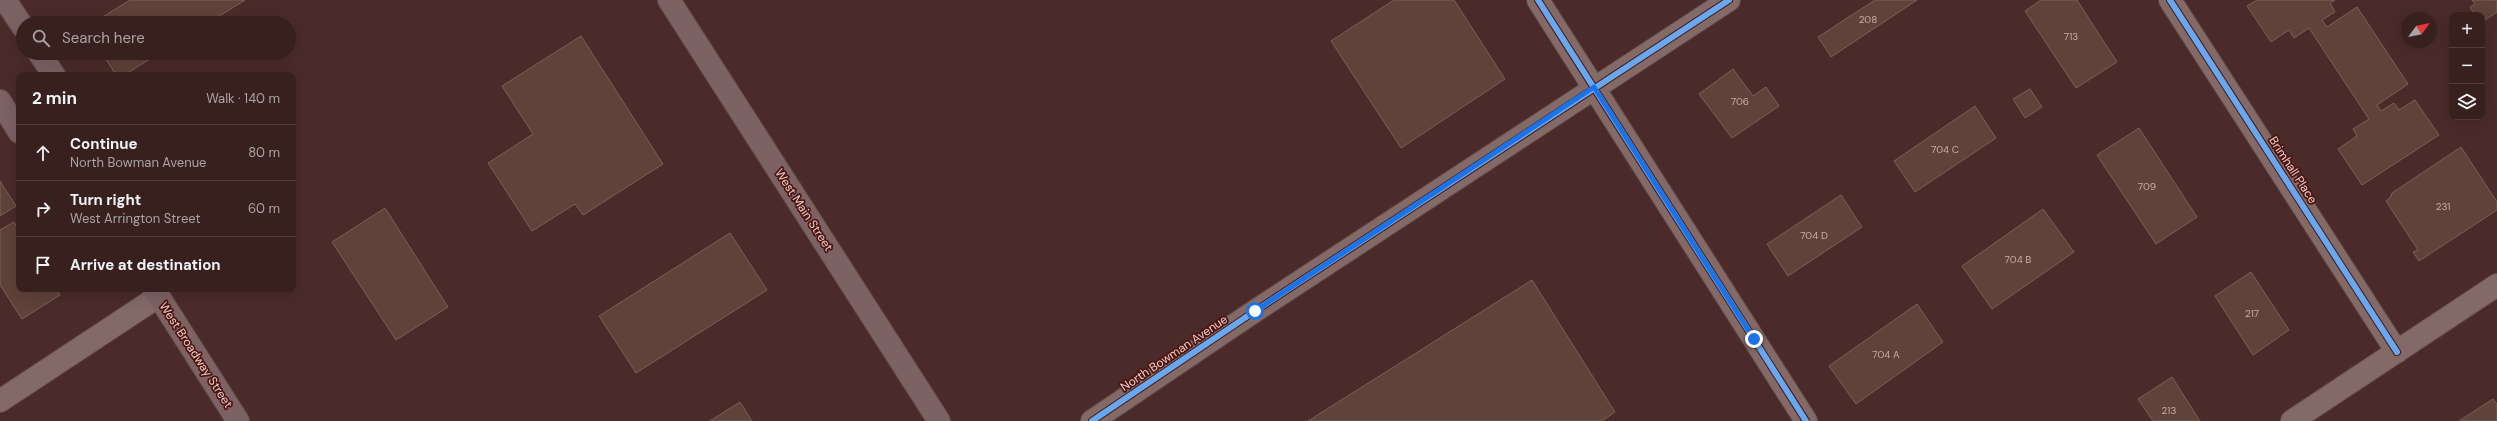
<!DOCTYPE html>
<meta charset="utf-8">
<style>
body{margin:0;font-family:"DM Sans",sans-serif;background:#3f2828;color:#f1f3f6}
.controls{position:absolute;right:12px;top:12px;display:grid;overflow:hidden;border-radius:8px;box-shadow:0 4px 16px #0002}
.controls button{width:36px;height:36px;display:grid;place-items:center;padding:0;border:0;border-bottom:1px solid #523e3d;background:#38201f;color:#f1f3f6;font:20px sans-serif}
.compass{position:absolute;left:2401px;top:12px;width:36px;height:36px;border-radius:50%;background:#38201f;box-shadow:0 4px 16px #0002;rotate:57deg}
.stop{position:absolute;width:12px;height:12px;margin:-9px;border:3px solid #1a73e8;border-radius:50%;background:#fff}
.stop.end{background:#1a73e8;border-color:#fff;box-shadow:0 1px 4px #0008}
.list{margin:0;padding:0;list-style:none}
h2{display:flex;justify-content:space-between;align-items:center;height:52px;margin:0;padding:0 16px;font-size:17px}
h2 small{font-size:13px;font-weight:400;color:#aba3a4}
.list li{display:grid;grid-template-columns:26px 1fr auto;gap:12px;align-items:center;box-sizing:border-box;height:56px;padding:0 16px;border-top:1px solid #523e3d}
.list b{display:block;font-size:15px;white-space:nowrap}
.list p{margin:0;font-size:13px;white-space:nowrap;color:#aba3a4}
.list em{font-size:13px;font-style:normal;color:#aba3a4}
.icon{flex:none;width:22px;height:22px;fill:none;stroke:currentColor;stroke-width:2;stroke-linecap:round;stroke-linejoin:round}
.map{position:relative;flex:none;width:2497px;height:421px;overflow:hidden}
.search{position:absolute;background:#38201f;box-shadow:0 4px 16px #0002;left:16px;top:16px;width:280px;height:44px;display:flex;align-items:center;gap:10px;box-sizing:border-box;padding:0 14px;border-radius:22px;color:#aba3a4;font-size:15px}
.panel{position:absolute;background:#38201f;box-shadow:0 4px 16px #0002;left:16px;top:72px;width:280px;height:220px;border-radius:8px}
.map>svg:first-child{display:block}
.building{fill:#5f4239;stroke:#7a615a}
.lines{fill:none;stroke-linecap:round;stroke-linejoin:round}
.minor-casing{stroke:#644947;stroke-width:24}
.major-casing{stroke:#644947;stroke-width:24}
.minor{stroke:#836a67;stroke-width:22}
.major{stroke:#7d6264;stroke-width:22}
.cycleway-casing{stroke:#4b1511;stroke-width:8}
.cycleway{stroke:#66a8f1;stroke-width:6}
.route{stroke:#1a73e8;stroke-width:5}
.labels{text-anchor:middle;stroke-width:3.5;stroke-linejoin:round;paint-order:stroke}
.number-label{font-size:10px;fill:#ceaca5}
.street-label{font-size:12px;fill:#f3cfc9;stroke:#4b1511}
</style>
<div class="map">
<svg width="2497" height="421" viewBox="0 0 2497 421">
<rect width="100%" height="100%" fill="#4a2b29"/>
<path class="building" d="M130,0H245L208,23H93Z
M1394,0H1454L1505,79L1401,148L1331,41Z
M1875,0H1917L1831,57L1818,37Z
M2041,0H2077L2117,62L2076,88L2025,11Z
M2257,0H2335L2330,3L2335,12L2322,20L2327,27L2357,7L2408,84L2377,105L2381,111L2394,103L2399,110L2415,100L2439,135L2362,185L2338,149L2357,136L2353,129L2369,119L2309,28L2294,38L2289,30L2271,42L2247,6Z
M2472,0H2497V12L2485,20L2480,13L2475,15L2470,7L2475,4Z
M581,36L663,164L583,215L575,204L532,231L488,163L533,134L502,86Z
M102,53H160L124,75H116Z
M1733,69L1753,96L1766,87L1779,106L1732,138L1699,94Z
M2030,89L2042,107L2025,118L2013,99Z
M1975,106L1996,138L1915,192L1894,161Z
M2139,128L2197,217L2156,244L2097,155Z
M2461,147L2497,202V210L2419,261L2413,252L2418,250L2386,201L2390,198L2392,193Z
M0,181L16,206L0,216Z
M1841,195L1862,227L1788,276L1767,244Z
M385,208L448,307L396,340L332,242Z
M2043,209L2074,252L1992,309L1962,266Z
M14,222L19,230V289H56L60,295L22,319L0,285V230Z
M730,233L767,290L636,373L599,316Z
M2251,272L2289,330L2253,355L2215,296Z
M1532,280L1615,412L1602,421H1308Z
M1917,304L1943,342L1856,404L1829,366Z
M2172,377L2200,421H2153L2138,399Z
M2493,399L2497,404V421H2459Z
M740,402L752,421H710Z"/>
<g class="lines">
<g class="minor-casing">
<path id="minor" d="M1538,0L1806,421
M2170,0L2397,352
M0,401L159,296
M1092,421L1255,311L1729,0
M2292,421L2497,285"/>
</g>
<g class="major-casing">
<path id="major" d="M5,0L23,27
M669,0L939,421
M39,53L54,75
M0,101L19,132
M154,289L238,421"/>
</g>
<use href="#minor" class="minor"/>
<use href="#major" class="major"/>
<g class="cycleway-casing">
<path id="cycleway" d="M1538,0L1806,421
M2170,0L2397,352
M1092,421L1255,311L1729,0"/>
</g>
<use href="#cycleway" class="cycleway"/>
</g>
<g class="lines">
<path class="route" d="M1255,311L1594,87L1754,339"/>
</g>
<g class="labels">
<g class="number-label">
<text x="1868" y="23">208</text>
<text x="2071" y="40">713</text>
<text x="1740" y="105">706</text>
<text x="1945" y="153">704 C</text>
<text x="2147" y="190">709</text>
<text x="2443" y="210">231</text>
<text x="1814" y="239">704 D</text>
<text x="2018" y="263">704 B</text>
<text x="2252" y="317">217</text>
<text x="1886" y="358">704 A</text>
<text x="2169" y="414">213</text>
</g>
<g class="street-label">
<text transform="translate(2293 170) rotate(57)" y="4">Brimhall Place</text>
<text transform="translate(804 210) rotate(57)" y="4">West Main Street</text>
<text transform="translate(1174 353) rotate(-34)" y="4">North Bowman Avenue</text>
<text transform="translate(196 355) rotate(57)" y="4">West Broadway Street</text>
</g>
</g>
</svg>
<div class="controls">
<button>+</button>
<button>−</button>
<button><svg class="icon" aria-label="layers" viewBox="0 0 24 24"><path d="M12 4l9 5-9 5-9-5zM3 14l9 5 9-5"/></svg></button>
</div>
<svg class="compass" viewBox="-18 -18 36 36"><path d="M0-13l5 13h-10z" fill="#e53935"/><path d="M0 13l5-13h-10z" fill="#aba3a4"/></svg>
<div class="stop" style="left:1255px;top:311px"></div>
<div class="stop end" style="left:1754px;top:339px"></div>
<div class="search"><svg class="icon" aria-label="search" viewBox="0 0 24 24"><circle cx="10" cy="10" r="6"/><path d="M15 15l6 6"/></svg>Search here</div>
<section class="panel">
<h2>2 min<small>Walk · 140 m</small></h2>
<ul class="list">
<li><svg class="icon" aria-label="ahead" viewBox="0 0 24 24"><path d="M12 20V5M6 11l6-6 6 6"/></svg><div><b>Continue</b><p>North Bowman Avenue</p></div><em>80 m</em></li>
<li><svg class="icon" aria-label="right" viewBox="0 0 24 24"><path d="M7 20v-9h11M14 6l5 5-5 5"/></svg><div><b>Turn right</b><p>West Arrington Street</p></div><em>60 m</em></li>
<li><svg class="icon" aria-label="arrive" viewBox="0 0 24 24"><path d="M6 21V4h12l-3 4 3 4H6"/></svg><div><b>Arrive at destination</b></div></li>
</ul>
</section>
</div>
